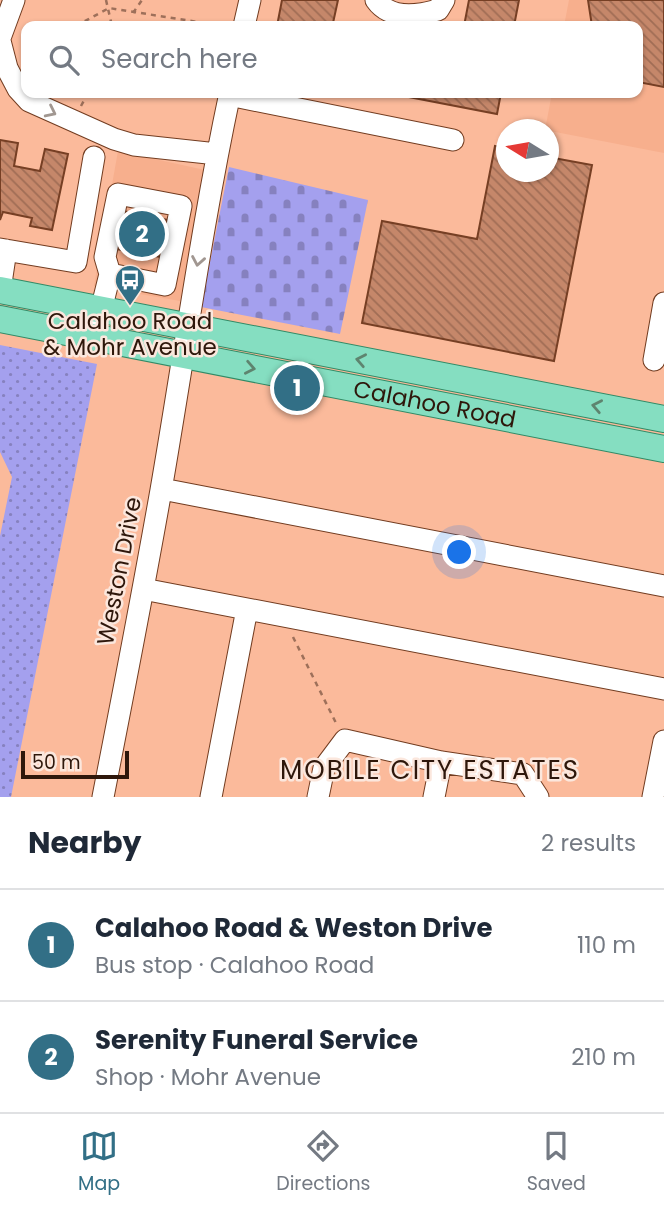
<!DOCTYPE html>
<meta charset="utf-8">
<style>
body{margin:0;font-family:Poppins,sans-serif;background:#f6f6f7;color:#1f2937}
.compass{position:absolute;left:496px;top:119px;width:63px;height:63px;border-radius:50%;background:#fff;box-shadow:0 2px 5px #0004;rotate:281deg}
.scale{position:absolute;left:21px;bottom:18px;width:108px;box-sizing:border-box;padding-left:7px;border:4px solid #2e170b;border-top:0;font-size:19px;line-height:24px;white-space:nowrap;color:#2e170b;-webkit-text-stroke:5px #fbe7dd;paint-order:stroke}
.you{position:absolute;left:460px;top:553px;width:24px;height:24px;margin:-18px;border:5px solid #fff;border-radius:50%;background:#1a73e8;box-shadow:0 0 0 10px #1a73e833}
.badge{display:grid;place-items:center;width:46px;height:46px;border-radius:50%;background:#326f86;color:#fff;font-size:23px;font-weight:700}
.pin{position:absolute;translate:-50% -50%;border:4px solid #fff;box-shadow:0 2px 7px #0006}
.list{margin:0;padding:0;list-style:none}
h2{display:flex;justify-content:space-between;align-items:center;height:91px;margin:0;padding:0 28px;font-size:30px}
h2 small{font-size:23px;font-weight:400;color:#747a83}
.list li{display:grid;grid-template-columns:46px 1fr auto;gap:21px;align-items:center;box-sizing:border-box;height:112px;padding:0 28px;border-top:2px solid #e0e1e3}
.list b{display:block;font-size:26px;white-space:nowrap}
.list p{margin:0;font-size:23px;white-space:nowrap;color:#747a83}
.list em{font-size:23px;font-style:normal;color:#747a83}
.icon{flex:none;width:38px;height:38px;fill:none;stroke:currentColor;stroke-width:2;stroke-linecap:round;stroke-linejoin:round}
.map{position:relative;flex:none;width:664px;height:797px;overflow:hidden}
.search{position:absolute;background:#fff;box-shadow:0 2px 5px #0004;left:21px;right:21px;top:21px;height:77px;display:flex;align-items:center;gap:18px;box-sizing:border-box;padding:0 24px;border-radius:14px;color:#747a83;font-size:26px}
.sheet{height:315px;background:#fff}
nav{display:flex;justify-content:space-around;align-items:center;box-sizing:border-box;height:98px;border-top:2px solid #e0e1e3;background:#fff;font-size:19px;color:#747a83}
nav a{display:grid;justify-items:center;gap:4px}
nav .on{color:#326f86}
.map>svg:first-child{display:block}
.built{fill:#f7af8d}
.green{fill:url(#green-dots)}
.cemetery{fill:url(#cemetery-stones)}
.building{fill:url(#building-back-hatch);stroke:#763f24;stroke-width:2}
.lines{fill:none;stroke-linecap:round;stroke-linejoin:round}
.minor-casing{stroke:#723c20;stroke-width:23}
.major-casing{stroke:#328a66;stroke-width:28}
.path{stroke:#9e705a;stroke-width:2.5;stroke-dasharray:5 5;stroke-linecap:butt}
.minor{stroke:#fff;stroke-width:21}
.major{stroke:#85dec1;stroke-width:26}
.oneway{stroke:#a19791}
.oneway2{stroke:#5e846f}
.labels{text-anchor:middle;stroke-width:5;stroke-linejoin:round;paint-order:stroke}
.poi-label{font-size:23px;fill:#2e170b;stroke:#fbe7dd}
.street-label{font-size:23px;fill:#2e170b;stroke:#fbe7dd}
.quarter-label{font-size:26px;letter-spacing:2px;fill:#2e170b;stroke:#fbe7dd}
</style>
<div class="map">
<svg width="664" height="797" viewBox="0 0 664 797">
<defs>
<pattern id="green-dots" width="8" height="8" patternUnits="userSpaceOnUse" patternTransform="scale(1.75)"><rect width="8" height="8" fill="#a4a0ee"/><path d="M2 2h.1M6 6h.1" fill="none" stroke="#8681bf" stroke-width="1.8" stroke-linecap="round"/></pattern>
<pattern id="cemetery-stones" width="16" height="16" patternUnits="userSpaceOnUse" patternTransform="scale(1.75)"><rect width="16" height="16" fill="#a4a0ee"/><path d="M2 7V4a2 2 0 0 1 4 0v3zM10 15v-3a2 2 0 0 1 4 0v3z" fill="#8681bf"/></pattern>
<pattern id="building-back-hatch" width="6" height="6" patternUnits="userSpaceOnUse" patternTransform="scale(1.75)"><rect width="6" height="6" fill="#c5876a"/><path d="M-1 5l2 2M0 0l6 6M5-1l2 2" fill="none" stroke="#a06d55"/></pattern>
</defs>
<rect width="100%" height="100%" fill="#fbba9b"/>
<path class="built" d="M569,0H664V153L545,130L552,93H638V26H564Z
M118,151L205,170L180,301L94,286Z"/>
<path class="green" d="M0,345L97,364L11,797H0V536L12,477L0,452Z"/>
<path class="cemetery" d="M229,167L368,200L340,334L201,307Z"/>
<path class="building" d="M282,0H338L333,23L351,26H277Z
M469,0H519L514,26H464Z
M588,0H664V87L638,82V26H592Z
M388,93H501L497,114Z
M0,140L18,143L14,166L40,171L45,149L68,154L52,230L30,226L32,218L3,212L0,220Z
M495,146L506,148V172H548V157L592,165L554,361L362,323L382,221L477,239Z
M123,211L168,220L161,257L116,249Z"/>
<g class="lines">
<g class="minor-casing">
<path id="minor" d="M376,0C390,20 417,16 438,10L444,0
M244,26L250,0
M0,38L14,0
M0,41L7,68L18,89L29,101L114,139L134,145L217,154
M229,95L453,140
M0,249L76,262L94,157
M0,290L6,250
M67,331H81L90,327L96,321L101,310L110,274L105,257L118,194L181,206L165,285L110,274
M654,360L664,303
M162,489L664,586
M143,589L664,689
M103,797C123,695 143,592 161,490C184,357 202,224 230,93
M211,797L247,609
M318,797L324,768L345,740L441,762L523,774L538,797
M434,797L441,762
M653,797L664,741"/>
</g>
<g class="major-casing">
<g id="major">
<path d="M0,290L664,419"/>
<path id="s1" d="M0,319L664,449"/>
</g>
</g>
<path class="path" d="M106,0L112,26
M133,13L142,0
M76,26L109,8L223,26
M81,106L88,93
M293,637L337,725"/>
<use href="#minor" class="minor"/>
<use href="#major" class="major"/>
</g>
<defs><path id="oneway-chevron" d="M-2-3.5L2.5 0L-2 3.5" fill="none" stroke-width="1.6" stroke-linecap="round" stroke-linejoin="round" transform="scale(1.75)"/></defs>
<g class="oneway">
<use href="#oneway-chevron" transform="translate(51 112) rotate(26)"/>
<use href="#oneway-chevron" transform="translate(198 261) rotate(100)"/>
</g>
<g class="oneway2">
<use href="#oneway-chevron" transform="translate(361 360) rotate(-169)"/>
<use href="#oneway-chevron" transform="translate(250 368) rotate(11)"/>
<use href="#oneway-chevron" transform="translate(597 406) rotate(-169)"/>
</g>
<defs>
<g id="bus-pin" transform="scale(1.575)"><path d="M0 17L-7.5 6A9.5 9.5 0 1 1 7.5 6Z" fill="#326f86" stroke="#fbe7dd"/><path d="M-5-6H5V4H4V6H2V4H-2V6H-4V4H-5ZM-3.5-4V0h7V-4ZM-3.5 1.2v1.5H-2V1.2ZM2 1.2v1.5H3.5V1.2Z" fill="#fff"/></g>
</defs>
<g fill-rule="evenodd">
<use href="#bus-pin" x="130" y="280"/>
</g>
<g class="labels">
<g class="poi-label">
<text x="130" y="329">Calahoo Road<tspan x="130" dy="26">&amp; Mohr Avenue</tspan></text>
</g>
<g class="street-label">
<text dy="8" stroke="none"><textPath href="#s1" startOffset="443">Calahoo Road</textPath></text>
<text transform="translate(119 571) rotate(-79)" y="8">Weston Drive</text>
</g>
<g class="quarter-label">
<text x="430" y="779">MOBILE CITY ESTATES</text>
</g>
</g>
</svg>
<svg class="compass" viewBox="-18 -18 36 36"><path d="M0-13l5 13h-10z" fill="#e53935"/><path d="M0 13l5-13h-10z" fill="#747a83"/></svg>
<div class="scale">50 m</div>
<div class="you"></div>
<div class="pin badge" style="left:297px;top:388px">1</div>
<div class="pin badge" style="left:142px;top:234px">2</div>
<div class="search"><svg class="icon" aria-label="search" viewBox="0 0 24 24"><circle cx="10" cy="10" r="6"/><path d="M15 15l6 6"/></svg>Search here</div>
</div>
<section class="sheet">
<h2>Nearby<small>2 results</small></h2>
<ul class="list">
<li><span class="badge">1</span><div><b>Calahoo Road &amp; Weston Drive</b><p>Bus stop · Calahoo Road</p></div><em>110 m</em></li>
<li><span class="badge">2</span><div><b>Serenity Funeral Service</b><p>Shop · Mohr Avenue</p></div><em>210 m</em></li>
</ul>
</section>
<nav>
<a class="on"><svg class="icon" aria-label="map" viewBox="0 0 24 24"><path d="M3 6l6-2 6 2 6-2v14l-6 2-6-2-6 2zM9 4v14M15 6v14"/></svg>Map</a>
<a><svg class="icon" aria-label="directions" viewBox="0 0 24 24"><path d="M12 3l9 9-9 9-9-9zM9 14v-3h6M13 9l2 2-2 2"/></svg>Directions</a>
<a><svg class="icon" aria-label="saved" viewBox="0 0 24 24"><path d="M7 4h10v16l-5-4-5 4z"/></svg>Saved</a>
</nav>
